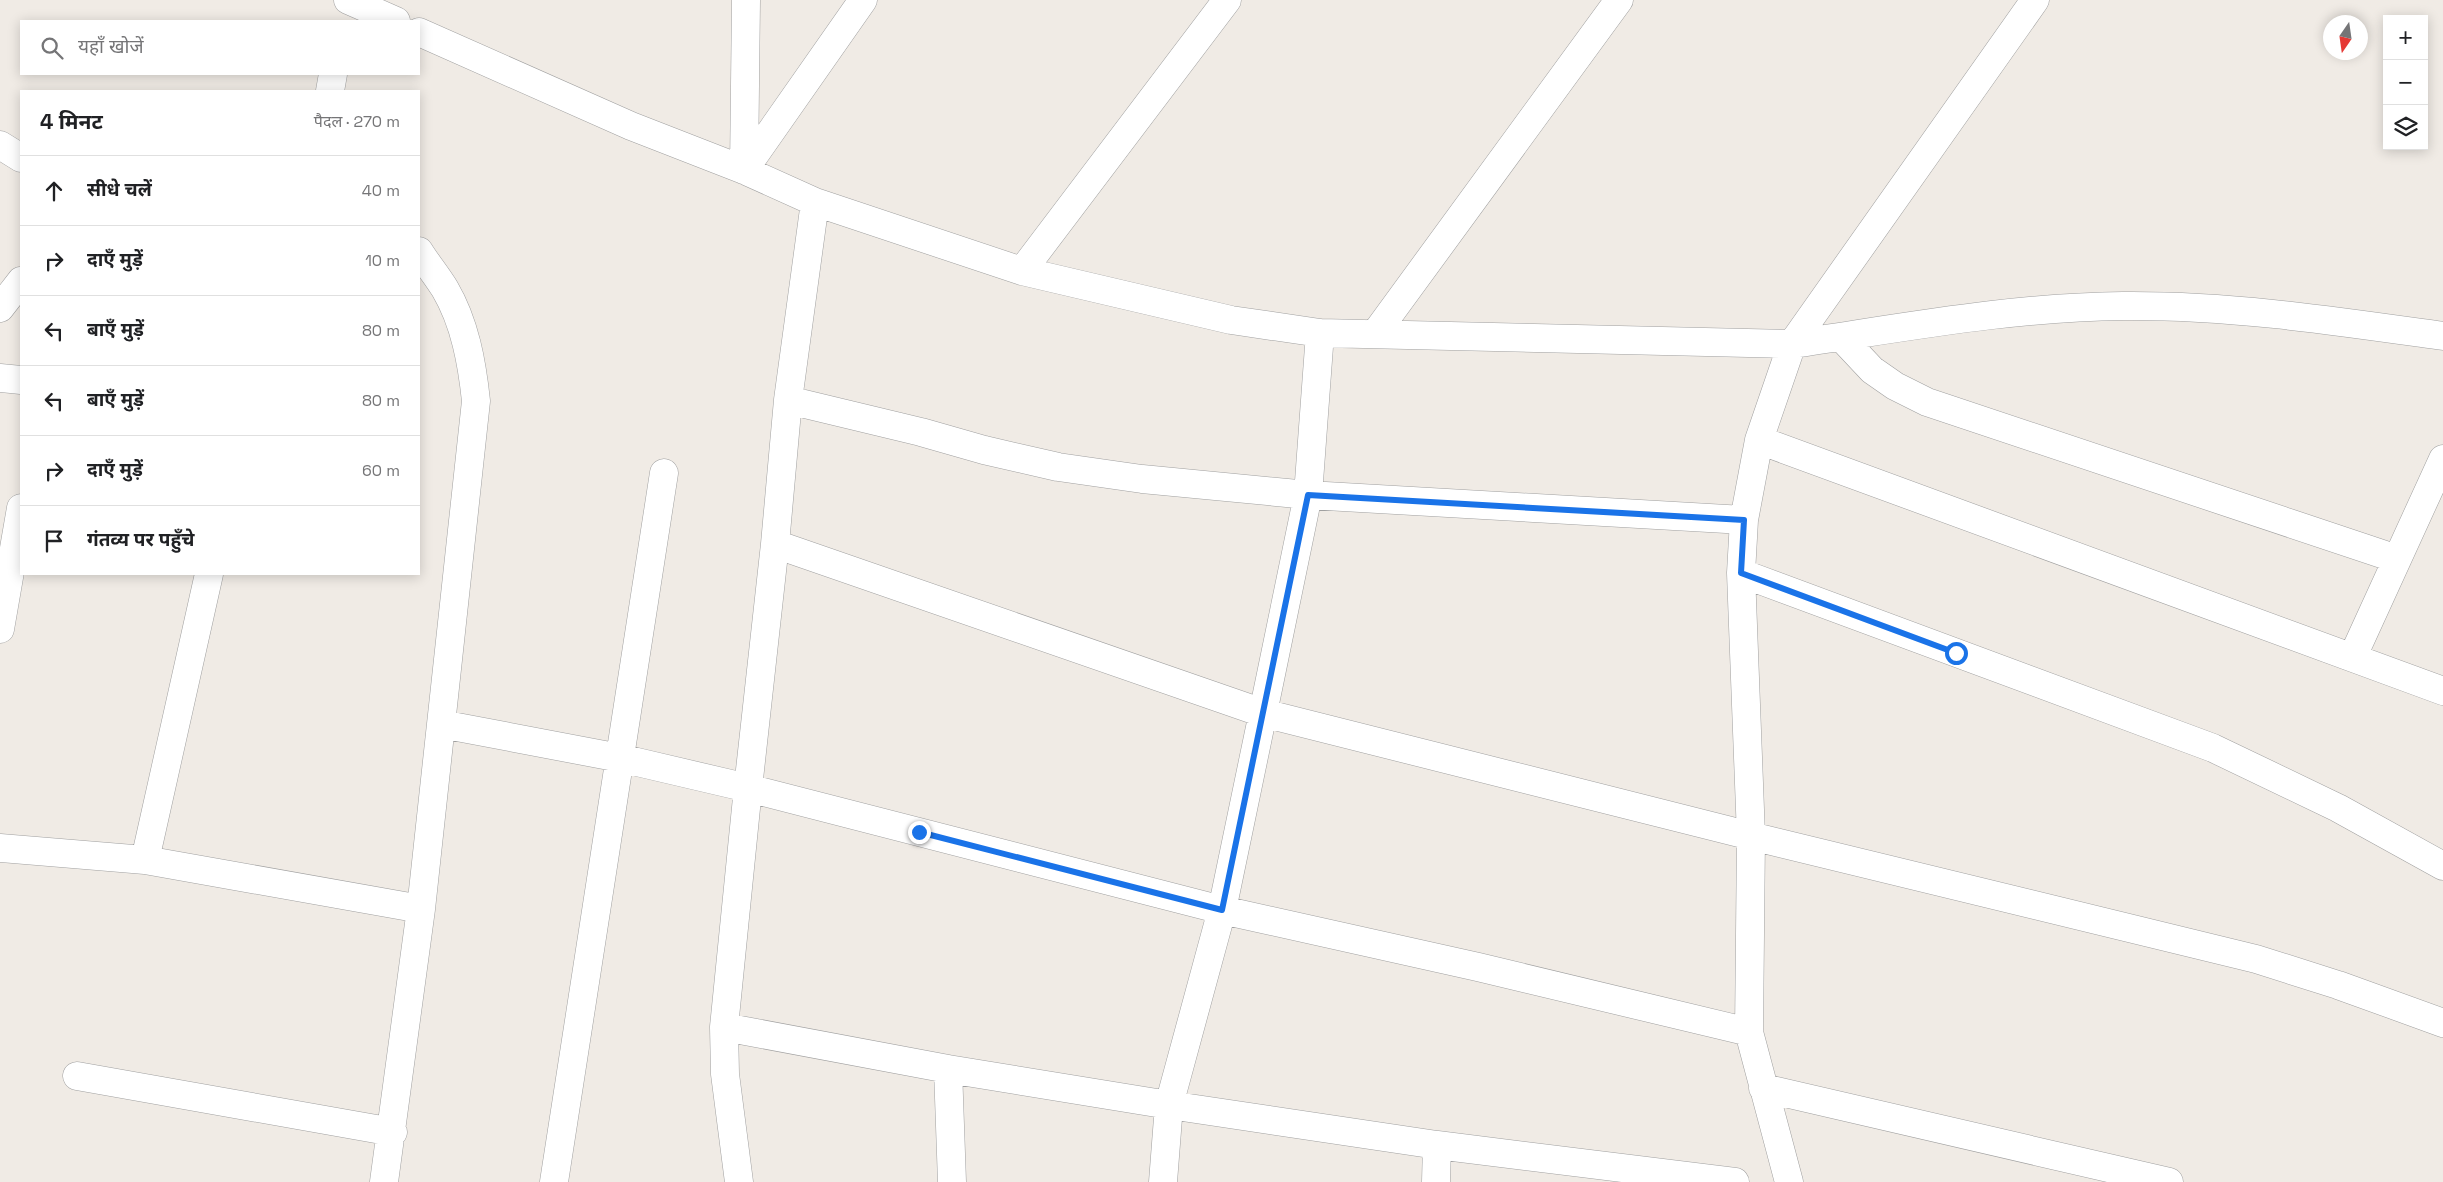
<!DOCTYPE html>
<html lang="hi">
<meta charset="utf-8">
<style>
body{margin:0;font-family:"Space Grotesk","Noto Sans Devanagari",sans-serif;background:#f2f2f2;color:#202124}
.controls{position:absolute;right:15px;top:15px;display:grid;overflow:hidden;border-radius:0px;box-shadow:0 2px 12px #0003}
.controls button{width:45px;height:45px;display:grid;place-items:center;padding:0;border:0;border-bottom:1px solid #e0e0e0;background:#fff;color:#202124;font:25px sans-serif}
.compass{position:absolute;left:2323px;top:15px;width:45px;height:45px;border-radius:50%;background:#fff;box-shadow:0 2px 12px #0003;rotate:193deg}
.stop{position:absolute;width:15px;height:15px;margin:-11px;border:4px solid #1a73e8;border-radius:50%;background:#fff}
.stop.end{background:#1a73e8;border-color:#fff;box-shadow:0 1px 5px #0008}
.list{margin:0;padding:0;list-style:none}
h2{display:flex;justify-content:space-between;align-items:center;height:65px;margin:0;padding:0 20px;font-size:21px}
h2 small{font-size:16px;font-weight:400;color:#757577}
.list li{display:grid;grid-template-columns:32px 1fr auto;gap:15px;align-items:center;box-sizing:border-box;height:70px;padding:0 20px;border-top:1px solid #e0e0e0}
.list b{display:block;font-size:19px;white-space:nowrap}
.list em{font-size:16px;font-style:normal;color:#757577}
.icon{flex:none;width:28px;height:28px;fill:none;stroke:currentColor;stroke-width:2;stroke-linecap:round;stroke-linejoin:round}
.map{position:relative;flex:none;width:2443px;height:1182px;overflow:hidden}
.search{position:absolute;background:#fff;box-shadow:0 2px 12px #0003;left:20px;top:20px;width:400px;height:55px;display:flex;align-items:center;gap:12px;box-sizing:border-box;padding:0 18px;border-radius:0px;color:#757577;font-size:19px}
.panel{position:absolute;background:#fff;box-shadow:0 2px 12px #0003;left:20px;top:90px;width:400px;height:485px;border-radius:0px}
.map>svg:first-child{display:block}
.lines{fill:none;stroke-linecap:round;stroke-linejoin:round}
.street-casing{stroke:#a0a0a0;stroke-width:29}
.street{stroke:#fff;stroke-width:28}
.route{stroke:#1a73e8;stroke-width:6}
</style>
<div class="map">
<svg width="2443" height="1182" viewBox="0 0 2443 1182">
<rect width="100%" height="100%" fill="#f0ebe5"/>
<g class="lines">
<g class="street-casing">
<path id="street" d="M348,0L396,21
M419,32L631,126L744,170L815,202L1022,271L1231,320L1320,333L1792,344L2035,0
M330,91L333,74
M0,145L21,158
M744,170L863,0
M744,170L746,0
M1022,271L1227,0
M0,308L21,281
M1320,333L1308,495L1744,520
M1375,334L1619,0
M1841,337L1872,370L1895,386L1927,402L2397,559
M0,378L21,380
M788,400L815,202
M1759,440L2443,691
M775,544L1263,713L1308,495L1142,479L1058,467L984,450L921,432L788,400L775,544L748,788L1222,910L1478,967L1749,1032
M1741,573L2213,748L2338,808L2443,866
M209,574L145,860L421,909
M0,629L21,508
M2353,656L2443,459
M441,724L620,758L748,788L724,1027L725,1074L739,1182
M0,848L145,860
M724,1027L948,1069L1169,1105L1163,1182
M948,1069L952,1182
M77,1076L393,1132
M1763,1088L2169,1182
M1437,1145L1169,1105L1222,910L1263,713L1751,836L2256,959L2338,985L2443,1023
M384,1182L421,909L476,401C472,363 465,323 445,289C437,276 427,264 419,251
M554,1182L664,473
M1436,1182L1437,1145L1735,1182
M1789,1182L1749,1032L1751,836L1741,573L1744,520L1759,440L1792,344C1902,328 2012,307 2123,306C2231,305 2336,321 2443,336"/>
</g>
<use href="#street" class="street"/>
</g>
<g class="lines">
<path class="route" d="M919,832L1222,910L1308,495L1744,520L1741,573L1956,653"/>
</g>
</svg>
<div class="controls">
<button>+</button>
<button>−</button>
<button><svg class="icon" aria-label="layers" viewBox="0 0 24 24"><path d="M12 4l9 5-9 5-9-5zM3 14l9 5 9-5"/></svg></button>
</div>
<svg class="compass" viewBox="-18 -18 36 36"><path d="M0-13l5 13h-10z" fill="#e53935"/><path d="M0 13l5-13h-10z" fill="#757577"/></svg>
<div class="stop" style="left:1956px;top:653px"></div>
<div class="stop end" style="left:919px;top:832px"></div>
<div class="search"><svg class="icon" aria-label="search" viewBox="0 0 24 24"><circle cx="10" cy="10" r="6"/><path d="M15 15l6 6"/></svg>यहाँ खोजें</div>
<section class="panel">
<h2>4 मिनट<small>पैदल · 270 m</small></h2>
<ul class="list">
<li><svg class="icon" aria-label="ahead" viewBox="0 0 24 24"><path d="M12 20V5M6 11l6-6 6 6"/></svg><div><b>सीधे चलें</b></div><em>40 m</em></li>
<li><svg class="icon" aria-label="right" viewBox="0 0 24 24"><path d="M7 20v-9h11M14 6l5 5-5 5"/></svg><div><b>दाएँ मुड़ें</b></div><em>10 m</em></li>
<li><svg class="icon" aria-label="left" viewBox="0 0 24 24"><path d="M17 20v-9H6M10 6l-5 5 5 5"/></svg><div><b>बाएँ मुड़ें</b></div><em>80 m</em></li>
<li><svg class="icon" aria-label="left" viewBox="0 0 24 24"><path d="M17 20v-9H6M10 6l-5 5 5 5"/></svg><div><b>बाएँ मुड़ें</b></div><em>80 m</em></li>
<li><svg class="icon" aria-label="right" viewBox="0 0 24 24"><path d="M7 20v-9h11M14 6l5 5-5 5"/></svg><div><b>दाएँ मुड़ें</b></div><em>60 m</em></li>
<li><svg class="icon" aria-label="arrive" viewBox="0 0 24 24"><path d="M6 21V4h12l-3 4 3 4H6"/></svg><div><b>गंतव्य पर पहुँचे</b></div></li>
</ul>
</section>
</div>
